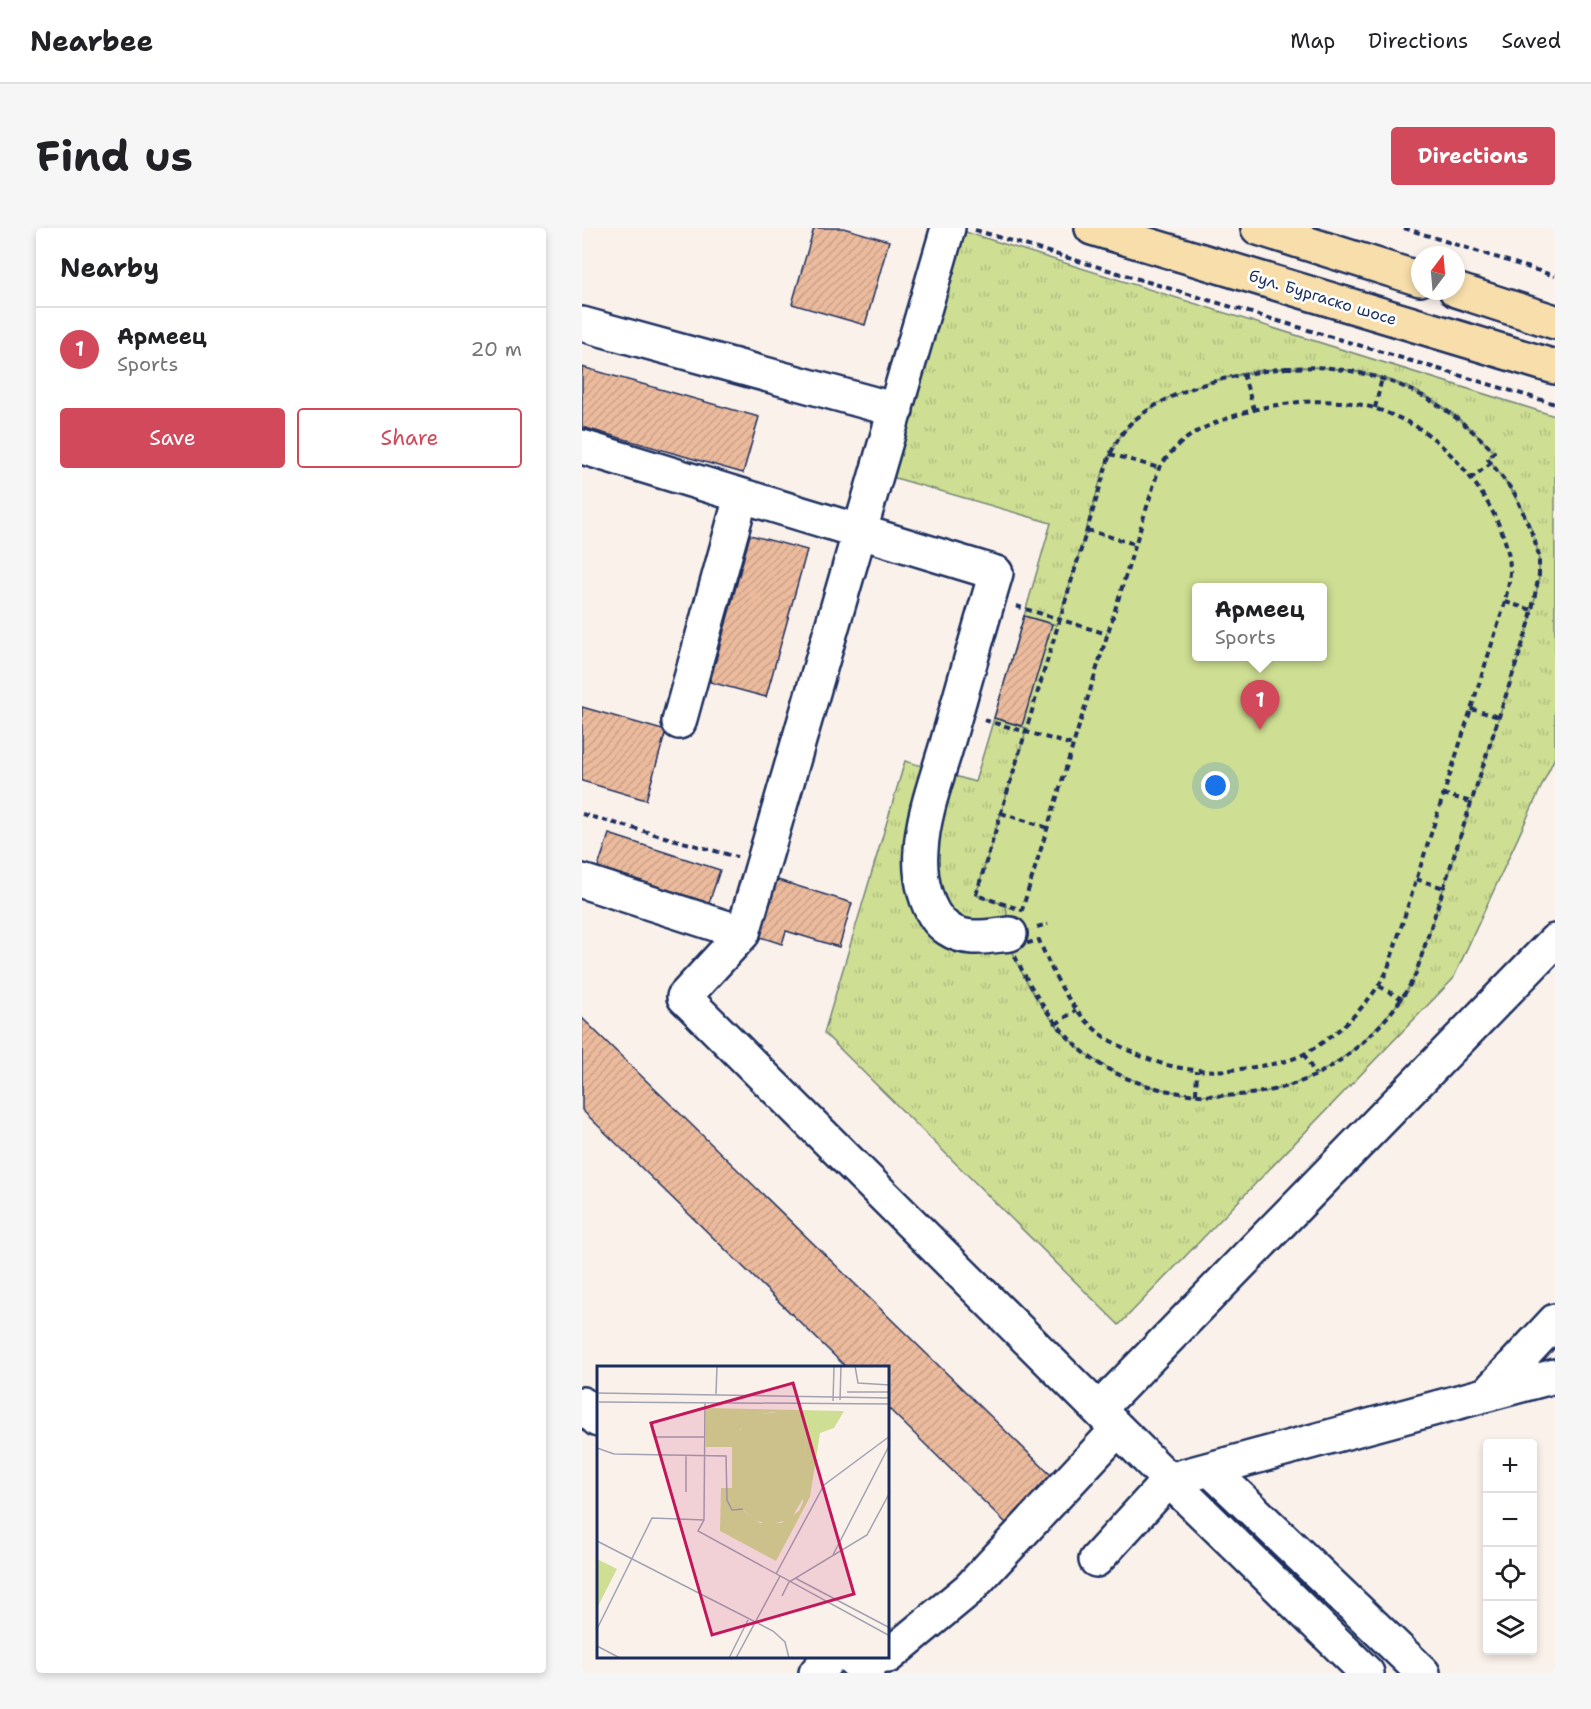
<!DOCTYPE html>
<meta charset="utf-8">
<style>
body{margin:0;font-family:"Shantell Sans",sans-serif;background:#f6f6f6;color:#202124}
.controls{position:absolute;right:18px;bottom:18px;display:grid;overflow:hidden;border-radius:6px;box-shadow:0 3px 9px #0003}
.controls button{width:54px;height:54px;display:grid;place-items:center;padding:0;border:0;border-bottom:2px solid #e0e0e0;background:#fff;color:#202124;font:30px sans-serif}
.compass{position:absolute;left:829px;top:18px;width:54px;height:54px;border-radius:50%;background:#fff;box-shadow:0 3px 9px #0003;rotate:16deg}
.you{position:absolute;left:634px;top:558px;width:21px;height:21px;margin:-15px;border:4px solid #fff;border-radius:50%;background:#1a73e8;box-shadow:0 0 0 9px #1a73e833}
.badge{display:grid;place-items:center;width:39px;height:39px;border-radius:50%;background:#d1495b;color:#fff;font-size:20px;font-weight:700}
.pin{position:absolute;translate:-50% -50px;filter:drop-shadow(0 2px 3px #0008)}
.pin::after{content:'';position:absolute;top:32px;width:21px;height:18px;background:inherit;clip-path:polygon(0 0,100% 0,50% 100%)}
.popup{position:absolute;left:610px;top:355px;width:135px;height:78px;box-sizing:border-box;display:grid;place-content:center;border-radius:6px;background:#fff;filter:drop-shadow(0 2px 4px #0005);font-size:20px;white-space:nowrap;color:#757577}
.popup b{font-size:22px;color:#202124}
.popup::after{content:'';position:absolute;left:50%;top:100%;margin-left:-12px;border:12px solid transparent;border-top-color:#fff}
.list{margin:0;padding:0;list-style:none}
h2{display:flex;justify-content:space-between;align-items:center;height:78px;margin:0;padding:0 24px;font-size:26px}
h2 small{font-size:20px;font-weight:400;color:#757577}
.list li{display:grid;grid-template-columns:39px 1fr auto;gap:18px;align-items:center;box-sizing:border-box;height:84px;padding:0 24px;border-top:2px solid #e0e0e0}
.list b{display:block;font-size:22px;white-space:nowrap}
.list p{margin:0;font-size:20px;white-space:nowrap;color:#757577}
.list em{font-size:20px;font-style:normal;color:#757577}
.actions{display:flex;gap:12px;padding:18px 24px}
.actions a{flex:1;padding:14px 0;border:2px solid #d1495b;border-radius:6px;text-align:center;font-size:21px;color:#d1495b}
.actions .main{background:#d1495b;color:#fff}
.icon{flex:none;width:33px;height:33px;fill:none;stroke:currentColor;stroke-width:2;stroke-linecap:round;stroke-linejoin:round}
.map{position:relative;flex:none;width:973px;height:1445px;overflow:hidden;border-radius:6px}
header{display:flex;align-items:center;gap:36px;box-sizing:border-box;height:84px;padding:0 30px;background:#fff;border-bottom:2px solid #e0e0e0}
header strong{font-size:28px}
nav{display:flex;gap:33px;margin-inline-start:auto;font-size:21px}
.intro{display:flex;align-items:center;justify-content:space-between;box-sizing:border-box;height:144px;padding:0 36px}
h1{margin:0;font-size:42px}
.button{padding:15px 27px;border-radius:6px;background:#d1495b;color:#fff;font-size:21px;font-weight:700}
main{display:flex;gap:36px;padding:0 36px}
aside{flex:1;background:#fff;border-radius:6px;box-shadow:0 3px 9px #0003}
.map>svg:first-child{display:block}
.grass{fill:url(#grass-tufts);stroke:#748678;stroke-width:1.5}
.pitch{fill:#cede92;stroke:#748678;stroke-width:1.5;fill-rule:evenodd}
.building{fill:url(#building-hatch);stroke:#1b2f5e;stroke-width:1.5}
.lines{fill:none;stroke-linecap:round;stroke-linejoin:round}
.minor-casing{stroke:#1b2f5e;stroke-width:38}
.major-casing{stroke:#1b2f5e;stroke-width:38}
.path{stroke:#1b2f5e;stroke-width:4;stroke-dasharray:6 4.5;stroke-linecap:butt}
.minor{stroke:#fff;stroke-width:33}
.major{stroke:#f8deab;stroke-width:33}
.labels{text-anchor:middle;stroke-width:5;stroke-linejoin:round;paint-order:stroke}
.street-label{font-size:16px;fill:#1b2f5e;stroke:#fff}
.inset-road{fill:none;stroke:#a1a3b3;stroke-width:1.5}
.view{fill:#c2185b;fill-opacity:0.15;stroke:#c2185b;stroke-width:3}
.inset-edge{fill:none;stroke:#1b2f5e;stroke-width:3}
</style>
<header>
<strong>Nearbee</strong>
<nav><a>Map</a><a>Directions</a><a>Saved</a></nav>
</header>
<div class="intro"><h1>Find us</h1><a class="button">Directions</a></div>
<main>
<aside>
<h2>Nearby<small></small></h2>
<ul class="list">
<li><span class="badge">1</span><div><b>Армеец</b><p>Sports</p></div><em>20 m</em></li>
</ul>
<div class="actions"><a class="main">Save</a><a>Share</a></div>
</aside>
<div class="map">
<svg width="973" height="1445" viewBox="0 0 973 1445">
<defs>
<pattern id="grass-tufts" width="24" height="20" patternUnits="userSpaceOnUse" patternTransform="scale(1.5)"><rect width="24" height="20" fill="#cede92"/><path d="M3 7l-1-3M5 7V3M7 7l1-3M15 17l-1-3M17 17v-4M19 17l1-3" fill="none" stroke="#b0bf80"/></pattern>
<pattern id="building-hatch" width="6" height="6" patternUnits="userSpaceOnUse" patternTransform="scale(1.5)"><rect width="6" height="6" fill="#ecbb9d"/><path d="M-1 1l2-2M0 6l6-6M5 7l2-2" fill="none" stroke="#caa18a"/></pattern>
</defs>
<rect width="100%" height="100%" fill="#fbf1eb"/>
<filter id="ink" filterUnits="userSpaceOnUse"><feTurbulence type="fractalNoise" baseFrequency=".0167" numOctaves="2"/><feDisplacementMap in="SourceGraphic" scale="12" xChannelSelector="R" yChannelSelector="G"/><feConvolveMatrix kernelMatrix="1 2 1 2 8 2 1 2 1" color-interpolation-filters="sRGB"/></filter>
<g filter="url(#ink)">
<path class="grass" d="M374,1L973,188V529L871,751L537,1097L242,805L323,533L393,554L412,490L445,500L394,667L424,677L429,720L561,857L598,865L641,868L733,847L774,820L820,771L834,745L947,396L957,347V328L933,266L906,231L911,224C892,203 867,180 842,167C776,131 695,133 625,155C593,166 559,181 538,209C523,229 518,257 511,281C499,320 487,359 475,398L442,388L469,295L303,247Z"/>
<path class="pitch" d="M704,140C721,140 739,138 755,141C819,149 868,178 912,224L906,231C931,263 960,304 957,347C956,363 950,380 947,396L834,745C824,768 808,785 791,803C774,820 755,836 733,847C663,881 570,873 507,828C473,804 445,761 430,722C425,709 426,691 424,677L394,667L445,500L412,490L442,388L475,397C486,362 497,327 507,292C517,260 523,221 548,197C588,157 650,147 704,140ZM615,360H741V428H615Z"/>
<path class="building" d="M232,0H261L307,13L283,97L210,76Z
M0,139L177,189L161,245L0,199Z
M168,307L225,322L184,469L128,454Z
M442,388L470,396L440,498L412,490Z
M0,479L84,503L64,572L0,553Z
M27,606L138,642L127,675L16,639Z
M186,649L270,675L257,719L204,703L200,716L169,706Z
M0,790L473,1251L427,1298L306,1180V1139H264L0,882Z"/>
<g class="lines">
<g class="minor-casing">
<path id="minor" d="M0,96L314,182
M0,219L414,345C397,402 381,459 365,516C355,550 341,586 339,622C337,647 343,686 366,701C385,714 407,708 428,706
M97,494L159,269
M0,653L161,705L366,0
M161,705L102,769L587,1252L785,1445
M905,1166L973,1093
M0,1176L16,1192
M517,1181L973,713
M628,1241L841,1445
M514,1332L587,1252L973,1148
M268,1428L285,1445
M306,1428L387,1361L536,1201
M234,1445L249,1428"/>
</g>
<g class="major-casing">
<path id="major" d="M510,0L973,139
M676,0L838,51
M874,62L973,94"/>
</g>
<path class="path" d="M822,0L973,48
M393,2L973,176
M704,140C721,140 739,138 755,141C819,149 868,178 912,224L906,231L933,266L952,310L957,328V347L947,396L834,745C816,785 773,827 734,847C667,880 564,874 505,827C470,798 448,760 429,720L457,712C471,746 486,778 515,803C522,810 533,815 542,820C587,844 629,847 678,838C693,836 709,833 722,826C755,808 788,776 805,743L922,378C924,366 928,355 928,342C928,294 878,226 838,201C825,193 807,185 792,180C751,168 698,173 658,186C620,199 600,207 577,240L440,682L394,667L528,226C534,215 540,204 549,195C592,158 649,147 704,140Z
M661,146L672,181
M793,180L800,150
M528,226L577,240
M888,251L909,235
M505,302L553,316
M923,374L950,382
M434,378L525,406
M889,481L917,489
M402,492L491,517
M861,566L889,574
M419,585L466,600
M0,586L155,629
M834,651L862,660
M455,699L466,696
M797,758L820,771
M474,796L494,782
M722,826L733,846
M614,866L615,843"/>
<use href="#minor" class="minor"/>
<use href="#major" class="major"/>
</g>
</g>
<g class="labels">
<g class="street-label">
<text transform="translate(741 69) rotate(17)" y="6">бул. Бургаско шосе</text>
</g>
</g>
<g transform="translate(15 1138)">
<rect width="292" height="292" fill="#fbf1eb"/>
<path d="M109,42L247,45L237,62L223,67L213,131L179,195L123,165L124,122H135V112H140L147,145L163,157H184L202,145L206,136L209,68L196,53L177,46L163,48L143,63L140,96H135V81H109Z" fill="#cede92"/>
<path d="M184,46L197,52L209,68L207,131L194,153L172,159L158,154L140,138V112H135V96L140,95L141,68L148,56L163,48ZM0,193L20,203L0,242Z" fill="#cede92"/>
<path class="inset-road" d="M258,0L261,17L293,19M250,26H293M0,27L293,32M119,28L120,0M243,34L244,0M236,35L237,0M2,36L293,38M53,56L57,71H108M0,82L17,88L129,90L130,134L135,144L146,143M89,90V126M107,154L101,165L293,270M0,175L176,265L188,276L192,292M236,189L293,78M179,208L227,119L293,70M198,212L293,262M185,230L192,216L270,169L293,126M0,263L55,152L107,154L108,36M0,280L23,292M132,292L151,254M139,292L183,210"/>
<path class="view" d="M196,17L257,228L115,269L54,57Z"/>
<rect width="292" height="292" class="inset-edge"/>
</g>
</svg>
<div class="controls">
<button>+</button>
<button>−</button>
<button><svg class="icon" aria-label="locate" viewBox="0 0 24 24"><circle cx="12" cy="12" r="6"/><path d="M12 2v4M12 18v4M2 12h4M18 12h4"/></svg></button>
<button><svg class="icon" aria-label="layers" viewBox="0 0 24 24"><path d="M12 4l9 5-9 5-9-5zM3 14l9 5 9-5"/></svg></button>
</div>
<svg class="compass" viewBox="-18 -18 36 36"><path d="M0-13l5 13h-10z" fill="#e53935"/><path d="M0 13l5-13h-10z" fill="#757577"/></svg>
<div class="you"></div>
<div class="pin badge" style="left:678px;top:502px">1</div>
<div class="popup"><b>Армеец</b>Sports</div>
</div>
</main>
